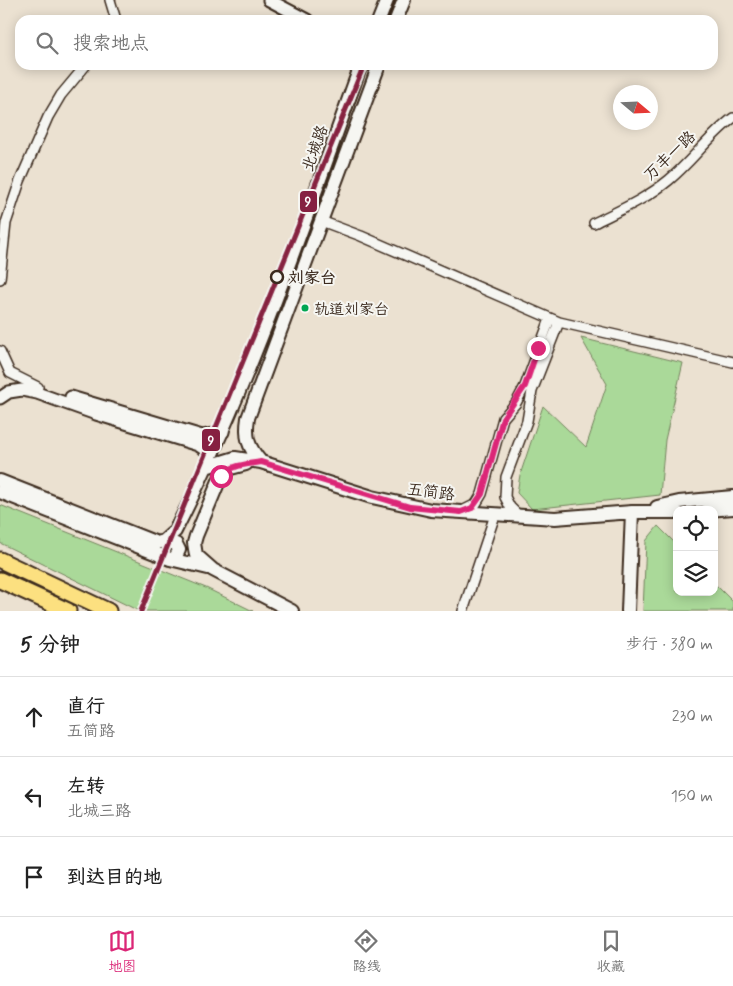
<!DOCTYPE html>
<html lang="zh">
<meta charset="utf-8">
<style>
body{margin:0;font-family:Mynerve,"LXGW WenKai TC",sans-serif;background:#f2f2f2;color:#222}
.controls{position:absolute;right:15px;bottom:15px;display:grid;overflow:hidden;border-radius:10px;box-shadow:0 2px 12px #0003}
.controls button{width:45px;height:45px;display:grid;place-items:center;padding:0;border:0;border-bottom:1px solid #e0e0e0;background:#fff;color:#222;font:25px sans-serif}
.compass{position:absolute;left:613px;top:85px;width:45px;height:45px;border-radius:50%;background:#fff;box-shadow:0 2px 12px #0003;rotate:109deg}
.stop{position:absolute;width:15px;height:15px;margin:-11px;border:4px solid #db2777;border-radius:50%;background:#fff}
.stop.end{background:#db2777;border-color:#fff;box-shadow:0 1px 5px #0008}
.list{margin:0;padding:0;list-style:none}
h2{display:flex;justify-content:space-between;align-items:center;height:65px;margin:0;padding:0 20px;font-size:21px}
h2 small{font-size:16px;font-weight:400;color:#767676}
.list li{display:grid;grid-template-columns:32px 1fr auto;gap:15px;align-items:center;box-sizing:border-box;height:80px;padding:0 20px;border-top:1px solid #e0e0e0}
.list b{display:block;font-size:19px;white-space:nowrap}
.list p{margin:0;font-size:16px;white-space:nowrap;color:#767676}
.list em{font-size:16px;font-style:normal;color:#767676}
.icon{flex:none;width:28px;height:28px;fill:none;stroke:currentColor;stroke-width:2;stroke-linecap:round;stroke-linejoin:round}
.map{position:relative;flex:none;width:733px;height:611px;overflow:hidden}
.search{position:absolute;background:#fff;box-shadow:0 2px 12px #0003;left:15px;right:15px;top:15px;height:55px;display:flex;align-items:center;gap:12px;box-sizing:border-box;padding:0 18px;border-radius:15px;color:#767676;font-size:19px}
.sheet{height:305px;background:#fff}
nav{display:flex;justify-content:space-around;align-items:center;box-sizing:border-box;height:70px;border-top:1px solid #e0e0e0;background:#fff;font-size:14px;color:#767676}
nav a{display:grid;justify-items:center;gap:2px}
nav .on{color:#db2777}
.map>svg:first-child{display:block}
.green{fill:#aad999;stroke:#72825c}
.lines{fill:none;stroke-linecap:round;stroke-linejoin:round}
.minor-casing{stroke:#3b2a1e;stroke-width:12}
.tertiary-casing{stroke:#3b2a1e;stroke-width:15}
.secondary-casing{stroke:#3b2a1e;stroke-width:16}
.trunk-casing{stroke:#3b2a1e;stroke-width:19}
.minor{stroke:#f6f6f2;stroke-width:9}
.tertiary{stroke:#f6f6f2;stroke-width:11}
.secondary{stroke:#f6f6f2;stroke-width:12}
.trunk{stroke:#fce080;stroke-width:15}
.metro-1-casing{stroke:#f6f6f2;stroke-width:9}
.metro-1{stroke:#862041;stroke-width:5}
.route{stroke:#db2777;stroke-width:6}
.stop-dot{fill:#f6f6f2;stroke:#3b2a1e;stroke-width:2.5}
.bus-dot{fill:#00a651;stroke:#f6f6f2;stroke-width:2}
.labels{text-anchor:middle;stroke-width:4;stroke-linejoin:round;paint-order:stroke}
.bus-label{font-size:15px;fill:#3b2a1e;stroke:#f6f6f2;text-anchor:start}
.street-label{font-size:16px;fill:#3b2a1e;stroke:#f6f6f2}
.stop-label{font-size:16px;font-weight:bold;fill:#3b2a1e;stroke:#f6f6f2;text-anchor:start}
.line-badge{stroke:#f6f6f2;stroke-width:2}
.badge-label{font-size:14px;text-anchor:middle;font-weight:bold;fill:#fff}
</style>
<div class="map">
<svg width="733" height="611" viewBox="0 0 733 611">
<rect width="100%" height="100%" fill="#ebe1d1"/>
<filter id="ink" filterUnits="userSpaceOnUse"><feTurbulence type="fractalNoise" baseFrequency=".02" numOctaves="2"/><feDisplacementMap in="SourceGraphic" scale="10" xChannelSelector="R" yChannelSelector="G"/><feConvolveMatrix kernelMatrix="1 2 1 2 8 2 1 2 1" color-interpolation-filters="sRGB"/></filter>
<g filter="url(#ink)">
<path class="green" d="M581,338L683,363L665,440L660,495L532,509L517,493L520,475L543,406L586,447L607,384Z
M0,505L206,588L253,611H139L0,543Z
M658,526L677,545V592H714V583L733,602V611H643L646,541Z"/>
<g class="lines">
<g class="minor-casing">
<path id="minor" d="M110,0L116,20
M321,221L361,236L559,322L733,362
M594,223C620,210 646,199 669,180C692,161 709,136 733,118
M0,279L6,223L20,181L48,117L61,95L86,65
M0,351L10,373L38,387
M462,511L476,504L482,494L503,418L516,403L525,386L550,319
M519,516L510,507L505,497L506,477L527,421L532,391L559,322
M463,611L495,515"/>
</g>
<g class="tertiary-casing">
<path id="tertiary" d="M269,0L307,20
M71,397L202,436L223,432
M0,398L9,392L22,390L37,393L96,414L198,445L207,451L209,465"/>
</g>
<g class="secondary-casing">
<path id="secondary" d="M379,20L387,0
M396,20L404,0
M261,462C248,447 245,437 248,418L379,65
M246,464L227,469L221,476L196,536L194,543L196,555L213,570L292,611
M209,466L235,458L261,462L372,497L431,510L555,518L632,512H677
M0,481L157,543L164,541L175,531C251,382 304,222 361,65
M0,492L170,559L208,568
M657,507L679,502L733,497
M708,510L733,508
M164,541L176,544L179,550L175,558L170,559
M628,611L632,512"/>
</g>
<g class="trunk-casing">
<path id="trunk" d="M0,560L108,611
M0,580L68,611"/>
</g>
<use href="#minor" class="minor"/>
<use href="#tertiary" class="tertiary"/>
<use href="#secondary" class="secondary"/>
<use href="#trunk" class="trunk"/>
<g class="metro-1-casing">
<path id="metro-1" d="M141,611L364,65"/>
</g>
<use href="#metro-1" class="metro-1"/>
</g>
</g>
<g class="lines" filter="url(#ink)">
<path class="route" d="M221,476C233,464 246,465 261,462L410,507L461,512L472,508L482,494L503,418L525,386L538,348"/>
</g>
<circle class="stop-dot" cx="277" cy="277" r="6"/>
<circle class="bus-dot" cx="305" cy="308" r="4.5"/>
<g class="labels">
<g class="bus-label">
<text x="314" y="314">轨道刘家台</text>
</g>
<g class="street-label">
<text transform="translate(314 148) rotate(-70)" y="6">北城路</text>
<text transform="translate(669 155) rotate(-43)" y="6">万丰一路</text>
<text transform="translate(431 491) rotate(7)" y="6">五简路</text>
</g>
<g class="stop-label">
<text x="288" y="283">刘家台</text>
</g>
</g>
<g class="line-badge">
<rect x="299" y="190" width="19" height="23" rx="5" fill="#862041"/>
<rect x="201" y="428" width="20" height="24" rx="5" fill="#862041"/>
</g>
<g class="badge-label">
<text x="308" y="206">9</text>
<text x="211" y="445">9</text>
</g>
</svg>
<div class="controls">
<button><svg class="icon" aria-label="locate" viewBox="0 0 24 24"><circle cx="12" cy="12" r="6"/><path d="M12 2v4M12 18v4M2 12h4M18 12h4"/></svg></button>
<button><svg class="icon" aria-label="layers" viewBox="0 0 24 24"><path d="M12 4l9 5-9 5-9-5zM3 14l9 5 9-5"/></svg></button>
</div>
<svg class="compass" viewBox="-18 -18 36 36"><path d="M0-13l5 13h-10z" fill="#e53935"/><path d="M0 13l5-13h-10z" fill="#767676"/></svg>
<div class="stop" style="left:221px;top:476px"></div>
<div class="stop end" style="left:538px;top:348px"></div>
<div class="search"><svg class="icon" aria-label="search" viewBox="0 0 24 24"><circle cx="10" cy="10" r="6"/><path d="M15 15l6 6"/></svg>搜索地点</div>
</div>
<section class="sheet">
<h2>5 分钟<small>步行 · 380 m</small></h2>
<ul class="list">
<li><svg class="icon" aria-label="ahead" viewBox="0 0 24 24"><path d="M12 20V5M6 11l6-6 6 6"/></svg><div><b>直行</b><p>五简路</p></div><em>230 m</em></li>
<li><svg class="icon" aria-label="left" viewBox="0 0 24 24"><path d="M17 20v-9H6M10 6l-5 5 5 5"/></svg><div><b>左转</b><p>北城三路</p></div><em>150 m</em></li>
<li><svg class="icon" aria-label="arrive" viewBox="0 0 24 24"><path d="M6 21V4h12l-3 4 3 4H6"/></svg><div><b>到达目的地</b></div></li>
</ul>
</section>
<nav>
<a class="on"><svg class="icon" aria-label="map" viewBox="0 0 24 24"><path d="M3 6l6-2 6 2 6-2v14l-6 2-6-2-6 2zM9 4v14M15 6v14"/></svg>地图</a>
<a><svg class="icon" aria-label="directions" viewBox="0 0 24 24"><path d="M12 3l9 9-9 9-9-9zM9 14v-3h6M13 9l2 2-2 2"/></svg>路线</a>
<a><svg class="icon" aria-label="saved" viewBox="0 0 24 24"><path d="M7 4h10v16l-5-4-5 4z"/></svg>收藏</a>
</nav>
